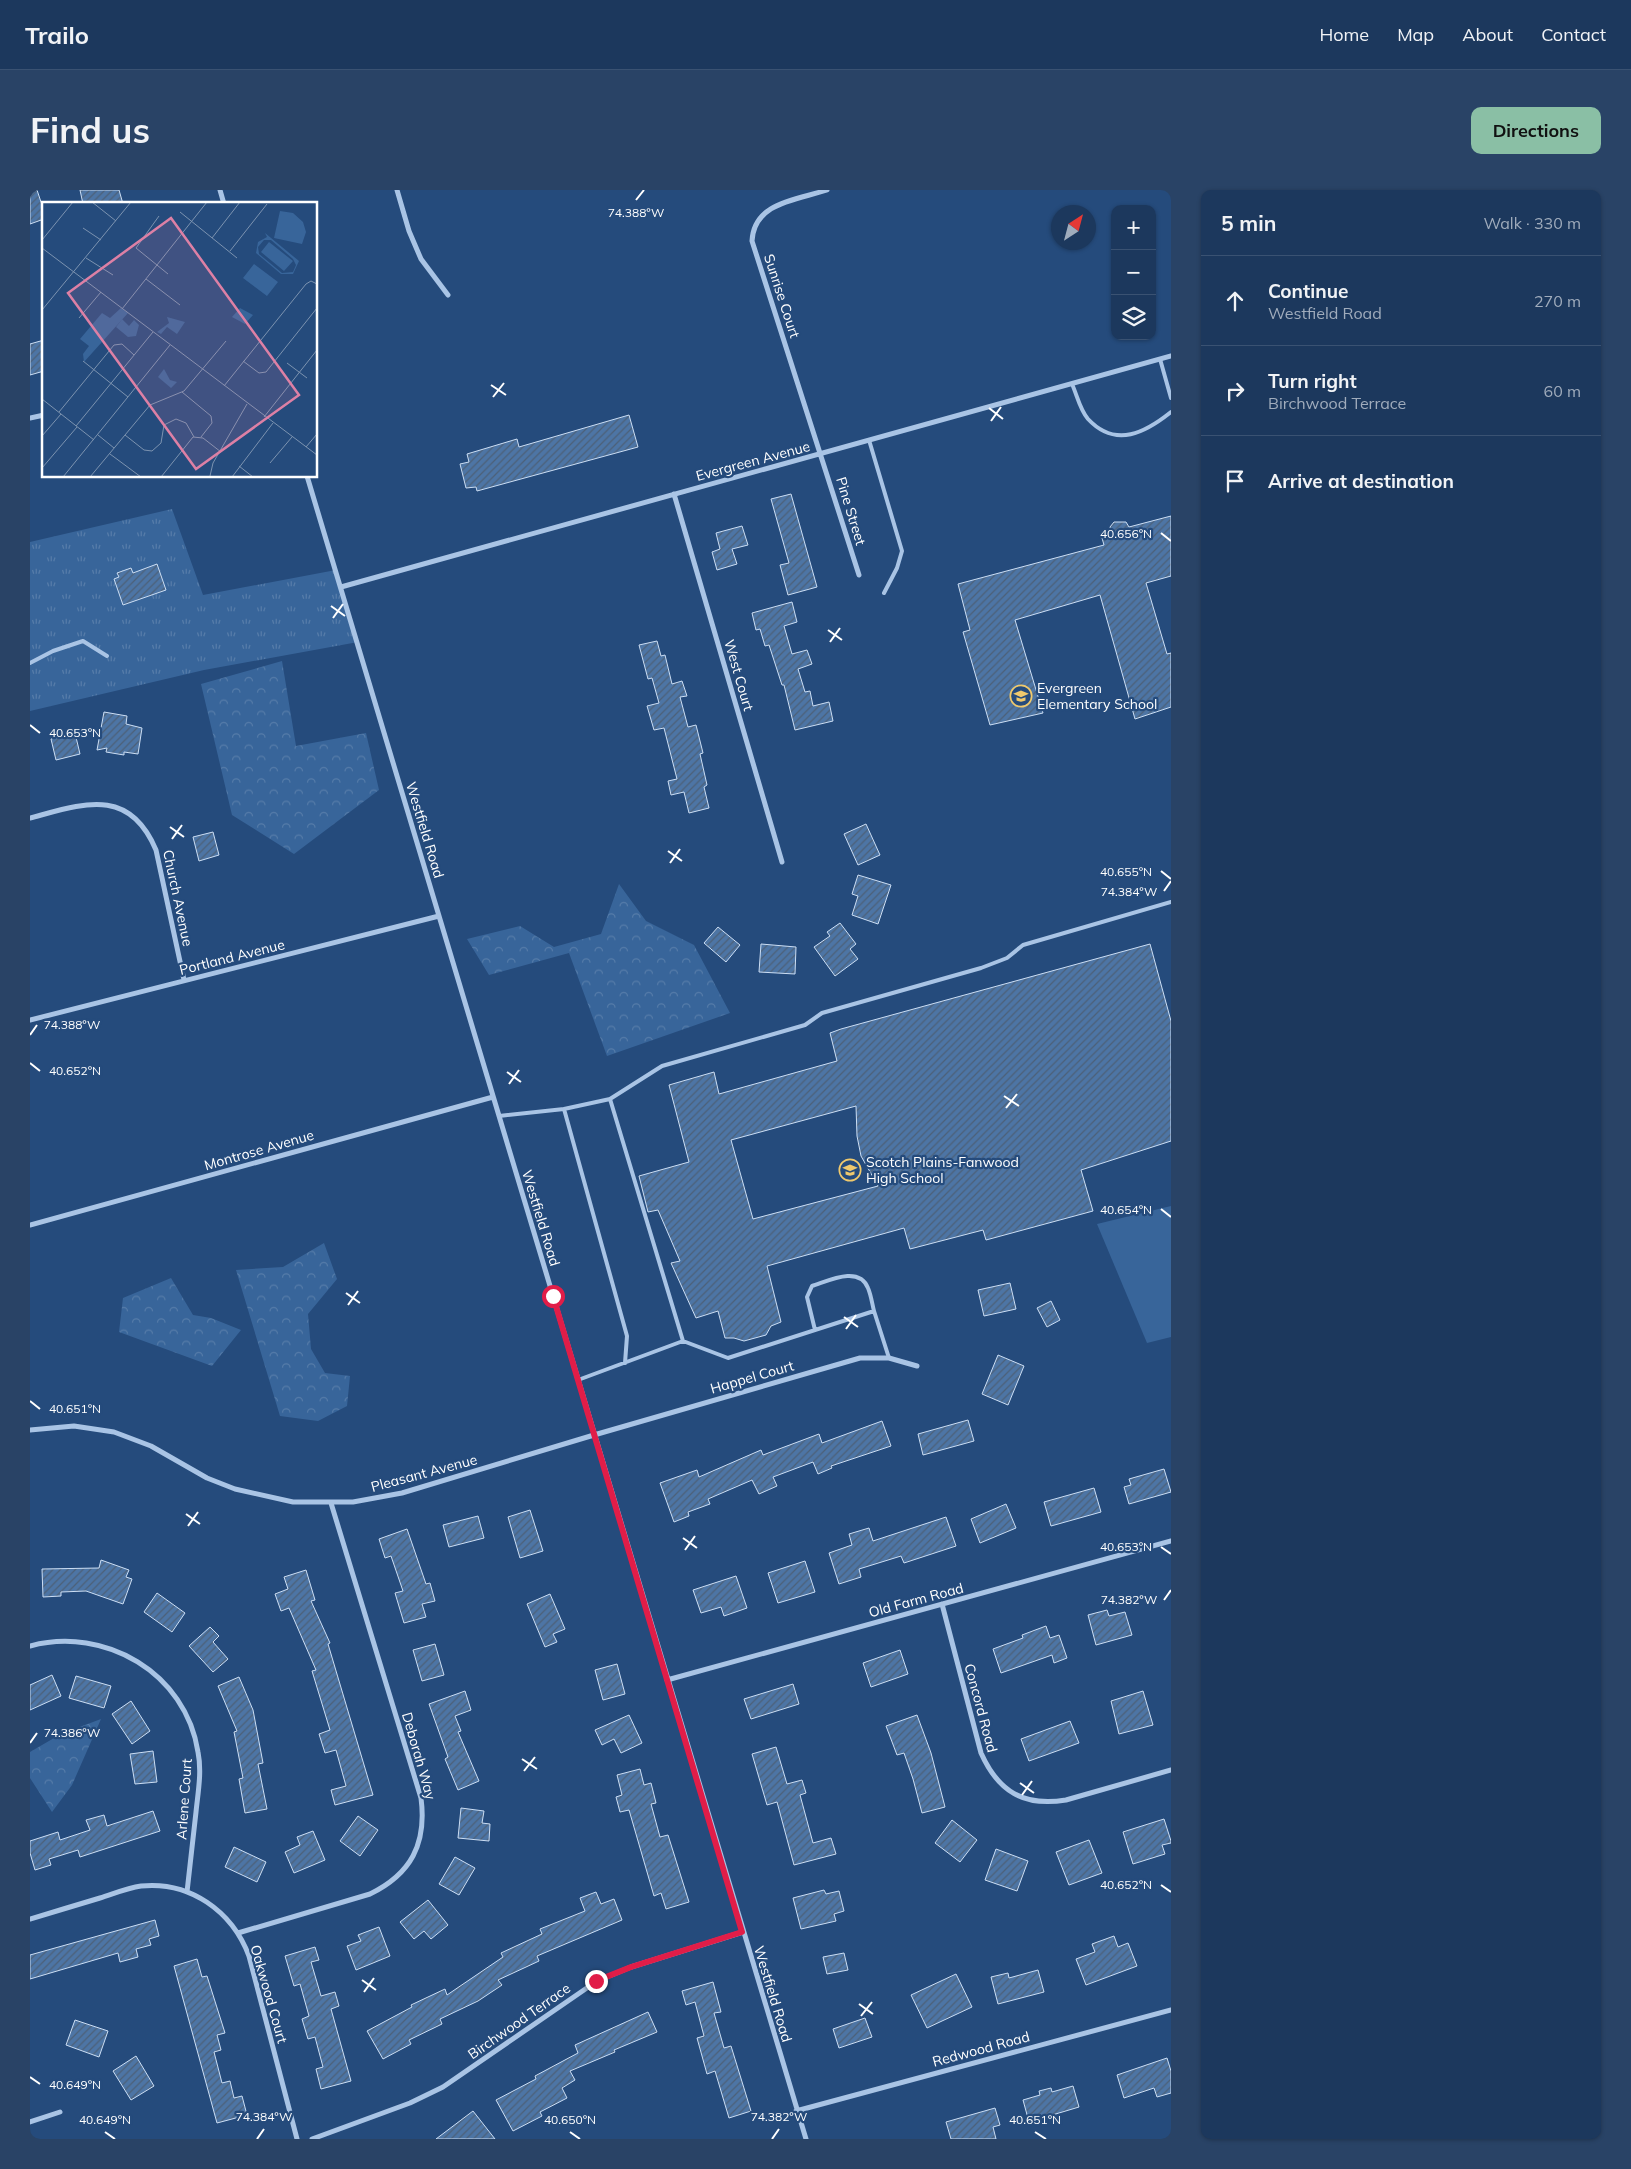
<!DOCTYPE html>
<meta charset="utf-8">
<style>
body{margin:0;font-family:Mulish,sans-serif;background:#294366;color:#f1f3f6}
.controls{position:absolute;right:15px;top:15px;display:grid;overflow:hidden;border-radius:10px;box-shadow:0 1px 4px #0004}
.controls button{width:45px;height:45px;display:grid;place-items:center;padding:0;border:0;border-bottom:1px solid #3a5272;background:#1c385d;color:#f1f3f6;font:25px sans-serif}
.compass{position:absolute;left:1021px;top:15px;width:45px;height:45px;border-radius:50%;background:#1c385d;box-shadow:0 1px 4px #0004;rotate:36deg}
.stop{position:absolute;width:15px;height:15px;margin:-11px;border:4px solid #e11d48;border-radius:50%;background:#fff}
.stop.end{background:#e11d48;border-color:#fff;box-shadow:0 1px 5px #0008}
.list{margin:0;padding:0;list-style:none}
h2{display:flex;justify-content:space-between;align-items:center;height:65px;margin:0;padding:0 20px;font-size:21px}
h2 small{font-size:16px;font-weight:400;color:#a0acbc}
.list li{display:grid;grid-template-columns:32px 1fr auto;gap:15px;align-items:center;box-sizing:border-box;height:90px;padding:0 20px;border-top:1px solid #3a5272}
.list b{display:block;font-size:19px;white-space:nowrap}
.list p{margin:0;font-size:16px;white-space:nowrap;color:#a0acbc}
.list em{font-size:16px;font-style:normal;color:#a0acbc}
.icon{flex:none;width:28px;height:28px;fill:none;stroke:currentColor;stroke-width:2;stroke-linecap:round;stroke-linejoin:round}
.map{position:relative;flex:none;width:1141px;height:1949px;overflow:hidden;border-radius:10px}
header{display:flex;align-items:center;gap:30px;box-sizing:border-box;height:70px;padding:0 25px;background:#1c385d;border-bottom:1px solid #3a5272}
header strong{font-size:24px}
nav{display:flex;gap:28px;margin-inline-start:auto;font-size:18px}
.intro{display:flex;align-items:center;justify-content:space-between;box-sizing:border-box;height:120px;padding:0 30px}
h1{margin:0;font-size:35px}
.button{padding:12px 22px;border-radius:10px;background:#8abfa5;color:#111;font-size:18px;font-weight:700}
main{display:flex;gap:30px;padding:0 30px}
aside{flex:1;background:#1c385d;border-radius:10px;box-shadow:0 1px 4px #0004}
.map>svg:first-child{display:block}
.grass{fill:#38659a}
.forest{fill:url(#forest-crowns)}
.park{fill:url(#park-tufts)}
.building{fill:url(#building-hatch);stroke:#ccdef4;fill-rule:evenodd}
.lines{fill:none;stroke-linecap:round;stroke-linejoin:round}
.lane{stroke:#a9c4e5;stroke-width:4}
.street{stroke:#a9c4e5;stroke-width:5}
.route{stroke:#e11d48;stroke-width:6}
.ticks{fill:none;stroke:#fff;stroke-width:2}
.labels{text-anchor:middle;stroke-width:4.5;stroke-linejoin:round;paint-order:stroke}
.street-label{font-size:14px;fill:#fff;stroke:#254b7c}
.poi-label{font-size:14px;fill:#fff;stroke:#254b7c;text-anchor:start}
.inset-road{fill:none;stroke:#7c93b0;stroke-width:1}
.view{fill:#dd80a5;fill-opacity:0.15;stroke:#dd80a5;stroke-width:2.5}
.inset-edge{fill:none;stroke:#fff;stroke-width:2.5}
.ticks-label{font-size:12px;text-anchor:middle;fill:#fff;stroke:#254b7c;stroke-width:4.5;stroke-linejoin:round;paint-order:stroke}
</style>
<header>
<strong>Trailo</strong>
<nav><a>Home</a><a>Map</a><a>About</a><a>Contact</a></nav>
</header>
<div class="intro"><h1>Find us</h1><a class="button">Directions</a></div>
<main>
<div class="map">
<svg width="1141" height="1949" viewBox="0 0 1141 1949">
<defs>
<pattern id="forest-crowns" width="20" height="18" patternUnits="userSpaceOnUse" patternTransform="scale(1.25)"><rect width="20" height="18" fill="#38659a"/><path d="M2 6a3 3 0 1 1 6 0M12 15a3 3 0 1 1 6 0" fill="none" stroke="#567ca9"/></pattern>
<pattern id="park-tufts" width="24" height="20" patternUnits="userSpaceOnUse" patternTransform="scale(1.25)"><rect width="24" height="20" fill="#38659a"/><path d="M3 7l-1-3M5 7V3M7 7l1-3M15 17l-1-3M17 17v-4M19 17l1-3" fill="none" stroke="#567ca9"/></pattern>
<pattern id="building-hatch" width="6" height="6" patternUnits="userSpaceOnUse" patternTransform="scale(1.25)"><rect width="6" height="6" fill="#4d75a5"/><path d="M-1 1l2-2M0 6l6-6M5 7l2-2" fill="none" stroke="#4c6078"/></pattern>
</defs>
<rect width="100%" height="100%" fill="#254b7c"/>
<path class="grass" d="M1141,1016V1147L1117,1153L1067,1034Z"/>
<path class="forest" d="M252,471L266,556L336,543L349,600L264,664L202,625L171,494Z
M589,694L616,731L664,755L700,823L577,866L539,763L459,785L437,749L490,736L524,757L571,744Z
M294,1053L307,1089L278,1124L281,1159L295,1183L320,1186L317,1216L288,1231L250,1226L206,1080L253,1077Z
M141,1088L163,1125L181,1128L211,1140L182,1176L89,1142L93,1108Z
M71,1529L42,1595L22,1622L0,1588V1562L31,1544Z"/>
<path class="park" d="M142,319L173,405L306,380L328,452L174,480L0,521V352Z"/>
<path class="building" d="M0,0H7L14,21V29L0,34Z
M50,0H89L93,14H53Z
M14,150V181L0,185V154Z
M599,225L608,257L447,301L446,297L436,298L430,274L439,272L437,264L487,249L489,257Z
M761,304L787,397L758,405L750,375L759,373L741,309Z
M1141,326V386L1116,393L1137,464L1141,463V517L1105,529L1070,405L985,430L1013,523L960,535L933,442L940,440L928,394L1074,355L1072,348L1082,345L1080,337L1084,332H1096L1099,337Z
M712,336L718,355L702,359L707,374L687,380L682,362L690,359L686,343Z
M127,374L136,400L93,415L84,389L89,387L87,383L101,378L103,383Z
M762,412L767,432L754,436L762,464L777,460L782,474L768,479L775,502L780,501L783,516L799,512L803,531L765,540L754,495H752L739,455L735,456L730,439L726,440L722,423Z
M627,451L631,466L635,465L642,494L652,491L657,506L650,507L658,537L666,535L673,563L670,564L677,595L674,597L679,618L659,623L654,602L641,605L638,591L647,589L634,538L624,540L617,516L629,513L622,488L618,489L609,455Z
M74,522L97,526L96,534L112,538L108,564L94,562V565L76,562L77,558L67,560Z
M45,543L50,564L26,570L21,549Z
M836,634L850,665L828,675L814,644Z
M183,642L189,665L169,671L163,647Z
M828,685L861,695L848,734L822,725L828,706L822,704Z
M810,733L826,754L820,759L828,769L805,786L784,757L800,746L797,742Z
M688,737L710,755L696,772L674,753Z
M731,754L766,757L765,784L729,782Z
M1120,754L1141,831V951L1051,980L1063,1021L956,1050L953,1040L880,1059L874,1038L737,1076L751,1132L741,1136L736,1145L714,1151L704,1148H695L688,1121L666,1128L641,1073L650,1071L628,1020L618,1022L609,986L659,972L639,895L684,882L689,904L807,871L800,843L811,839ZM826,916L827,946L831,966L848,996L723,1029L701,950Z
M980,1093L986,1119L954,1126L948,1100Z
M1021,1111L1030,1130L1017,1137L1007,1118Z
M968,1165L994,1176L978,1215L952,1204Z
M938,1230L944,1251L893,1265L888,1244Z
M852,1231L861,1256L801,1276L802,1278L788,1284L783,1272L743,1287L747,1296L729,1304L722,1290L678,1309L680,1314L658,1322L659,1326L644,1332L630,1293L667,1280L669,1287L731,1260L733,1265L789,1244L792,1253Z
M1134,1279L1141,1302L1099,1314L1094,1297L1101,1295L1099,1289Z
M1064,1298L1071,1322L1021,1336L1014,1312Z
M976,1314L986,1338L950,1353L941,1329Z
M500,1320L513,1361L490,1368L478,1327Z
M448,1326L454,1348L419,1357L413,1335Z
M916,1327L926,1356L874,1373L871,1366L829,1379L831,1387L809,1394L799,1363L822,1355L819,1344L839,1338L843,1351Z
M377,1339L396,1394L400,1393L405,1411L392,1414L396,1427L374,1433L365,1403L373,1401L361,1366L355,1368L349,1349Z
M71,1370L99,1380L96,1387L102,1389L93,1414L56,1401L31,1402V1406L13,1407L12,1379L69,1378Z
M775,1371L785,1402L748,1413L738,1383Z
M276,1380L285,1410L281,1411L300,1453L298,1454L343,1605L305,1615L301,1600L316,1596L306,1560L295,1563L289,1544L300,1540L282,1481L286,1480L259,1418L251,1421L245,1404L258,1399L254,1387Z
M706,1386L717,1418L694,1426L691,1417L671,1423L663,1400Z
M127,1403L155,1423L142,1442L114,1422Z
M520,1404L535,1439L523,1444L527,1452L515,1457L497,1414Z
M1077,1420L1079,1426L1095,1422L1102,1445L1066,1455L1058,1425Z
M1016,1436L1020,1448L1029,1445L1037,1468L1024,1473L1022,1465L971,1483L963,1459L993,1448L992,1445Z
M180,1437L189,1446L183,1452L198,1469L183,1482L159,1456Z
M405,1454L414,1485L392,1491L383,1460Z
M870,1460L878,1484L841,1497L833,1473Z
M587,1474L595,1504L573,1510L565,1480Z
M22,1485L31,1506L0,1520V1495Z
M46,1486L81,1496L74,1518L39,1508Z
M209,1487L223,1520L233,1573L228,1574L237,1619L215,1623L209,1589L213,1588L204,1542L207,1541L188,1496Z
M763,1494L769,1514L721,1529L714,1509Z
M435,1501L441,1520L425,1526L431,1541L428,1542L449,1591L428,1600L415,1569L418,1567L399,1514Z
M1113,1501L1123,1535L1089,1544L1081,1511Z
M101,1511L120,1541L102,1554L82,1524Z
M599,1525L612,1553L591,1563L584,1549L572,1555L565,1540Z
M887,1525L901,1563L915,1617L892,1623L883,1589L874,1563L867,1565L856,1536Z
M1040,1531L1049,1553L999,1571L991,1549Z
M746,1557L757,1594L772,1590L776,1603L770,1605L783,1653L801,1648L806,1664L764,1675L747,1612L737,1615L722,1564Z
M123,1561L127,1592L105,1594L100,1564Z
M610,1579L614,1595L621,1593L626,1613L621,1614L630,1647L638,1645L659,1712L636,1719L631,1703L624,1706L599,1620L590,1622L586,1607L592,1605L587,1585Z
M431,1618L454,1621L452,1633L460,1634L459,1651L428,1648Z
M123,1621L130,1641L50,1667L48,1660L19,1669L21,1675L5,1680L0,1663V1651L28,1642L30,1650L60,1640L56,1630L74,1625L77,1636Z
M328,1626L348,1640L330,1666L310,1651Z
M1134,1629L1141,1651V1653L1132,1655L1135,1664L1103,1674L1093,1642Z
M922,1630L947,1650L930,1672L905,1653Z
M283,1641L295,1670L264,1683L255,1662L270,1655L267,1647Z
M1059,1650L1072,1683L1039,1695L1026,1662Z
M204,1657L236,1672L227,1692L195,1677Z
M966,1659L998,1671L987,1701L955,1690Z
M425,1667L445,1678L429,1705L409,1694Z
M794,1700L796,1704L809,1701L814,1721L804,1724L806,1731L771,1739L763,1708Z
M566,1702L571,1714L584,1709L592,1730L507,1766L509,1771L468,1790L472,1795L448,1811L410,1829L412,1834L379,1850L381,1854L353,1869L337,1841L382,1817L381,1815L415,1799L417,1805L473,1767L471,1763L512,1744L510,1739L555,1721L550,1708Z
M398,1710L418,1735L401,1749L394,1741L384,1749L370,1732Z
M125,1730L129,1746L119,1749L121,1755L106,1759L108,1767L90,1772L88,1763L0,1789V1765Z
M349,1737L360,1766L326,1780L317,1756L331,1751L328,1745Z
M1084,1746L1088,1757L1098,1753L1107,1776L1056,1795L1046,1769L1065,1762L1062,1754Z
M285,1757L289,1770L281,1772L291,1806L305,1802L309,1816L301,1819L321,1891L291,1899L286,1879L293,1877L285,1847L278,1849L272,1829L279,1826L270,1794L264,1796L255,1766Z
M814,1763L818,1780L797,1784L793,1767Z
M167,1769L172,1787L177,1786L195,1843L187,1845L191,1860L184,1862L192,1893L200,1891L204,1908L212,1906L217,1925L187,1933L144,1776Z
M1008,1780L1014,1802L968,1814L961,1787L978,1783L979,1788Z
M926,1784L942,1817L897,1838L881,1805Z
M683,1792L691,1822L684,1823L694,1858L701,1856L721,1921L699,1928L685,1881L677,1884L667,1848L674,1846L665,1812L656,1815L652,1801Z
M618,1822L627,1842L584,1860L585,1862L540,1881L545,1890L532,1898L537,1908L510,1922L512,1926L483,1941L466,1910L506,1889L505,1886L548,1863L545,1855Z
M835,1828L842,1847L809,1858L803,1839Z
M45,1830L78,1841L69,1867L36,1855Z
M106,1866L124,1896L101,1910L83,1881Z
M1137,1868L1141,1881V1903L1127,1907L1124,1898L1094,1908L1087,1885Z
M1043,1896L1049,1917L999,1932L993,1910L1010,1905L1009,1901L1021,1898L1022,1902Z
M965,1918L970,1935L963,1937L966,1949H921L916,1932Z
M443,1921L465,1949H406Z"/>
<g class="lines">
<path class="lane" d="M1130,169L1141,208
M1042,194C1047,205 1050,220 1058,229C1086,259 1116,242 1141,222
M839,250L872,361L867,378L854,403
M0,473L23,461L53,451L77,466
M580,909L653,1151
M534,919L597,1146L595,1173
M469,926L534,919L580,909L632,876L775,835L792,823L951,778L977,768L993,755L1141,712
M785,1140L777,1107L782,1096C798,1091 829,1075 838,1098C841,1105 842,1113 844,1121
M548,1190L653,1151L698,1168L844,1121L859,1168"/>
<path class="street" d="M190,0L194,14
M367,0L379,41L391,69L418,105
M797,0C767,10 724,12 722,51L829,385
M0,228L14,225
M277,286L776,1949
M644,304L752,672
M311,397L1141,166
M0,628C53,614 99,596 126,660L154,790
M0,830L409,726
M0,1035L463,907
M0,1240L44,1236L84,1242L121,1256L177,1288L205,1299L263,1312H323L372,1303L564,1245L830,1168H859L887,1176
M912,1414L951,1563C968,1601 993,1617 1036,1610L1141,1580
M0,1456C75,1436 156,1483 168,1562C172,1582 168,1602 166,1622C163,1649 160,1675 157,1702
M637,1490L1141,1351
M0,1729C23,1722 47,1715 70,1708C83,1704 97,1698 111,1696C160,1691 202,1721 219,1766L267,1949
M208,1743L340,1704C381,1684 397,1654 391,1608L301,1313
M766,1921L1141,1820
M0,1932L30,1922
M282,1949L380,1913L413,1897L567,1791L601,1777L713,1742"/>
</g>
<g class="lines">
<path class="route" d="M523,1106L712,1742L601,1777L566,1791"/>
</g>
<path class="ticks" d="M606,10L614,0M461,195L476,205M463,207L474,193M959,218L973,229M961,231L971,217M1131,343L1141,351M301,416L315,426M303,428L313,414M798,440L812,450M800,452L810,438M0,535L10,543M140,637L154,647M142,649L152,635M638,661L652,671M640,673L650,659M1131,681L1141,689M1134,701L1141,691M0,845L7,835M0,873L10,881M477,882L491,892M479,894L489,880M974,906L989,916M976,918L987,904M1131,1019L1141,1027M316,1103L330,1113M318,1115L328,1101M814,1127L828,1137M816,1139L826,1125M0,1211L10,1219M156,1324L170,1334M158,1336L168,1322M653,1348L667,1358M1131,1357L1141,1364M655,1360L665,1346M1134,1410L1141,1400M0,1553L7,1543M492,1569L507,1579M494,1581L505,1567M990,1593L1004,1603M992,1605L1002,1591M1131,1695L1141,1702M332,1790L346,1800M334,1802L344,1788M829,1814L843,1824M831,1826L842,1812M0,1887L10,1894M75,1942L85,1949M540,1942L550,1949M1005,1942L1016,1949M227,1949L234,1939M742,1949L749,1939"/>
<defs>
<g id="school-ring" transform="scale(1.125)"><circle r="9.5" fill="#254b7c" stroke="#efc96d" stroke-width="1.5"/><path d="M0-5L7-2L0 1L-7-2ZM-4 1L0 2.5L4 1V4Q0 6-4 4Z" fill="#efc96d"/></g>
</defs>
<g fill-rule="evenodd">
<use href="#school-ring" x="991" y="506"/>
<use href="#school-ring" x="820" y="980"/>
</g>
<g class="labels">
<g class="street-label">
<text transform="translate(752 106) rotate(72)" y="5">Sunrise Court</text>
<text transform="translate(723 271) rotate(-15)" y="5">Evergreen Avenue</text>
<text transform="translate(821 321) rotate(73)" y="5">Pine Street</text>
<text transform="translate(709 485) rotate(74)" y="5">West Court</text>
<text transform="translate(395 640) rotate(73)" y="5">Westfield Road</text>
<text transform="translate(148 708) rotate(78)" y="5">Church Avenue</text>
<text transform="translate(202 767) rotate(-14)" y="5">Portland Avenue</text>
<text transform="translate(229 960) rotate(-16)" y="5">Montrose Avenue</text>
<text transform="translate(511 1028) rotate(73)" y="5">Westfield Road</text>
<text transform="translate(722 1187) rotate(-16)" y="5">Happel Court</text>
<text transform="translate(394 1283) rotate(-15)" y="5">Pleasant Avenue</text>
<text transform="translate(886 1410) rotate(-15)" y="5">Old Farm Road</text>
<text transform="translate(951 1518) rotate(75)" y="5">Concord Road</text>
<text transform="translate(389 1566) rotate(74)" y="5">Deborah Way</text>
<text transform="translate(154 1609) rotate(-86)" y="5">Arlene Court</text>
<text transform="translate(239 1804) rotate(74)" y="5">Oakwood Court</text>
<text transform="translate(743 1804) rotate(73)" y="5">Westfield Road</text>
<text transform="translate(489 1831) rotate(-35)" y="5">Birchwood Terrace</text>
<text transform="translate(951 1859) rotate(-15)" y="5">Redwood Road</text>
</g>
<g class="poi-label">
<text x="1007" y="503">Evergreen<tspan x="1007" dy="16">Elementary School</tspan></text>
<text x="836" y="977">Scotch Plains-Fanwood<tspan x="836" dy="16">High School</tspan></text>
</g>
</g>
<g transform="translate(12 12)">
<rect width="275" height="275" fill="#254b7c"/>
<path d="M238,9L251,11L261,20L264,30L260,42L232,36ZM223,31L257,59L251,72H239L214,51L216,40L225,35ZM222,38H229L251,57L254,63L251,70L240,71L217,52L216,45ZM227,40L251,59L242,69L219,50ZM212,62L236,80L225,94L201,76ZM198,106L211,113L203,122L190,115Z" fill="#38659a" fill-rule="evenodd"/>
<path d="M125,115L143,120L135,132L125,125L119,132L115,130L127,121ZM80,117L87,124L92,118L97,123L94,134L86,135L74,125ZM122,167L128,178L135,180L129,186L116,175Z" fill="#38659a"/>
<path d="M79,106L86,111L42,160L41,152L47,144L38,137L60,111L68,116Z" fill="#38659a"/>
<path class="inset-road" d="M50,0L74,19M138,10L195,56M117,14L94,46L126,72M41,26L59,38M170,36L198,0M0,38L31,0M0,46L275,253M188,49L225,2M44,56L71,73M104,77L138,103M80,107L165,0M0,108L89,0M37,116L59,90M41,159L86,195M201,159L217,171L224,170L275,106M245,161L265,176M182,184L264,82L269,79L275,82M140,190L169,214L170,221L159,235M0,197L52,238M17,210L72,143L80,142L92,153M222,215L275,148M34,224L111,130M56,233L72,246M83,233L102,248L110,249L119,241L122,223L134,217L144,221L152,235M0,234L19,212M264,245L275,232M68,252L99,275M228,261L250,235M197,264L211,275M0,266L35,225M168,274L171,261L205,202M21,275L128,143M48,275L108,203L142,189L184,139M119,275L151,235L161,236L179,250M190,275L231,221"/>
<path class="view" d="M129,16L257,193L154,267L26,91Z"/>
<rect width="275" height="275" class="inset-edge"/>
</g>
<g class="ticks-label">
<text x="606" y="27">74.388°W</text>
<text x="1096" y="348">40.656°N</text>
<text x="45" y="547">40.653°N</text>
<text x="1096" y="686">40.655°N</text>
<text x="1099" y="706">74.384°W</text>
<text x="42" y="839">74.388°W</text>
<text x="45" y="885">40.652°N</text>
<text x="1096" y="1024">40.654°N</text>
<text x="45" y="1223">40.651°N</text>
<text x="1096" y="1361">40.653°N</text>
<text x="1099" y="1414">74.382°W</text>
<text x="42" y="1547">74.386°W</text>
<text x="1096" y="1699">40.652°N</text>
<text x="45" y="1899">40.649°N</text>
<text x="234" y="1931">74.384°W</text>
<text x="749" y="1931">74.382°W</text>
<text x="75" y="1934">40.649°N</text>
<text x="540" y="1934">40.650°N</text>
<text x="1005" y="1934">40.651°N</text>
</g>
</svg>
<div class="controls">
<button>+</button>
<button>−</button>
<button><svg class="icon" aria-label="layers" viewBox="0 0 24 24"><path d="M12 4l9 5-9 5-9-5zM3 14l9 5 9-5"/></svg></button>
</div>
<svg class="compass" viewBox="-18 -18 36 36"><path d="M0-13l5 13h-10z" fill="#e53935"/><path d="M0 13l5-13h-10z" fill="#a0acbc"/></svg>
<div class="stop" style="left:523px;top:1106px"></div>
<div class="stop end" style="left:566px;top:1791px"></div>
</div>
<aside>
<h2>5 min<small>Walk · 330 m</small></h2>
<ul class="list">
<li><svg class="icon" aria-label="ahead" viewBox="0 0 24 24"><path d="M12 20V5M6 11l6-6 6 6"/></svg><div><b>Continue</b><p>Westfield Road</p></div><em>270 m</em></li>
<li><svg class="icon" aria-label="right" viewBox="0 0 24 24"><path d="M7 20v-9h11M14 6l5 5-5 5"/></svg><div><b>Turn right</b><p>Birchwood Terrace</p></div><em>60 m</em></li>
<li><svg class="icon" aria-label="arrive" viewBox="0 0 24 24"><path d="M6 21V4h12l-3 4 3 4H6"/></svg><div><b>Arrive at destination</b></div></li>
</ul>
</aside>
</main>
